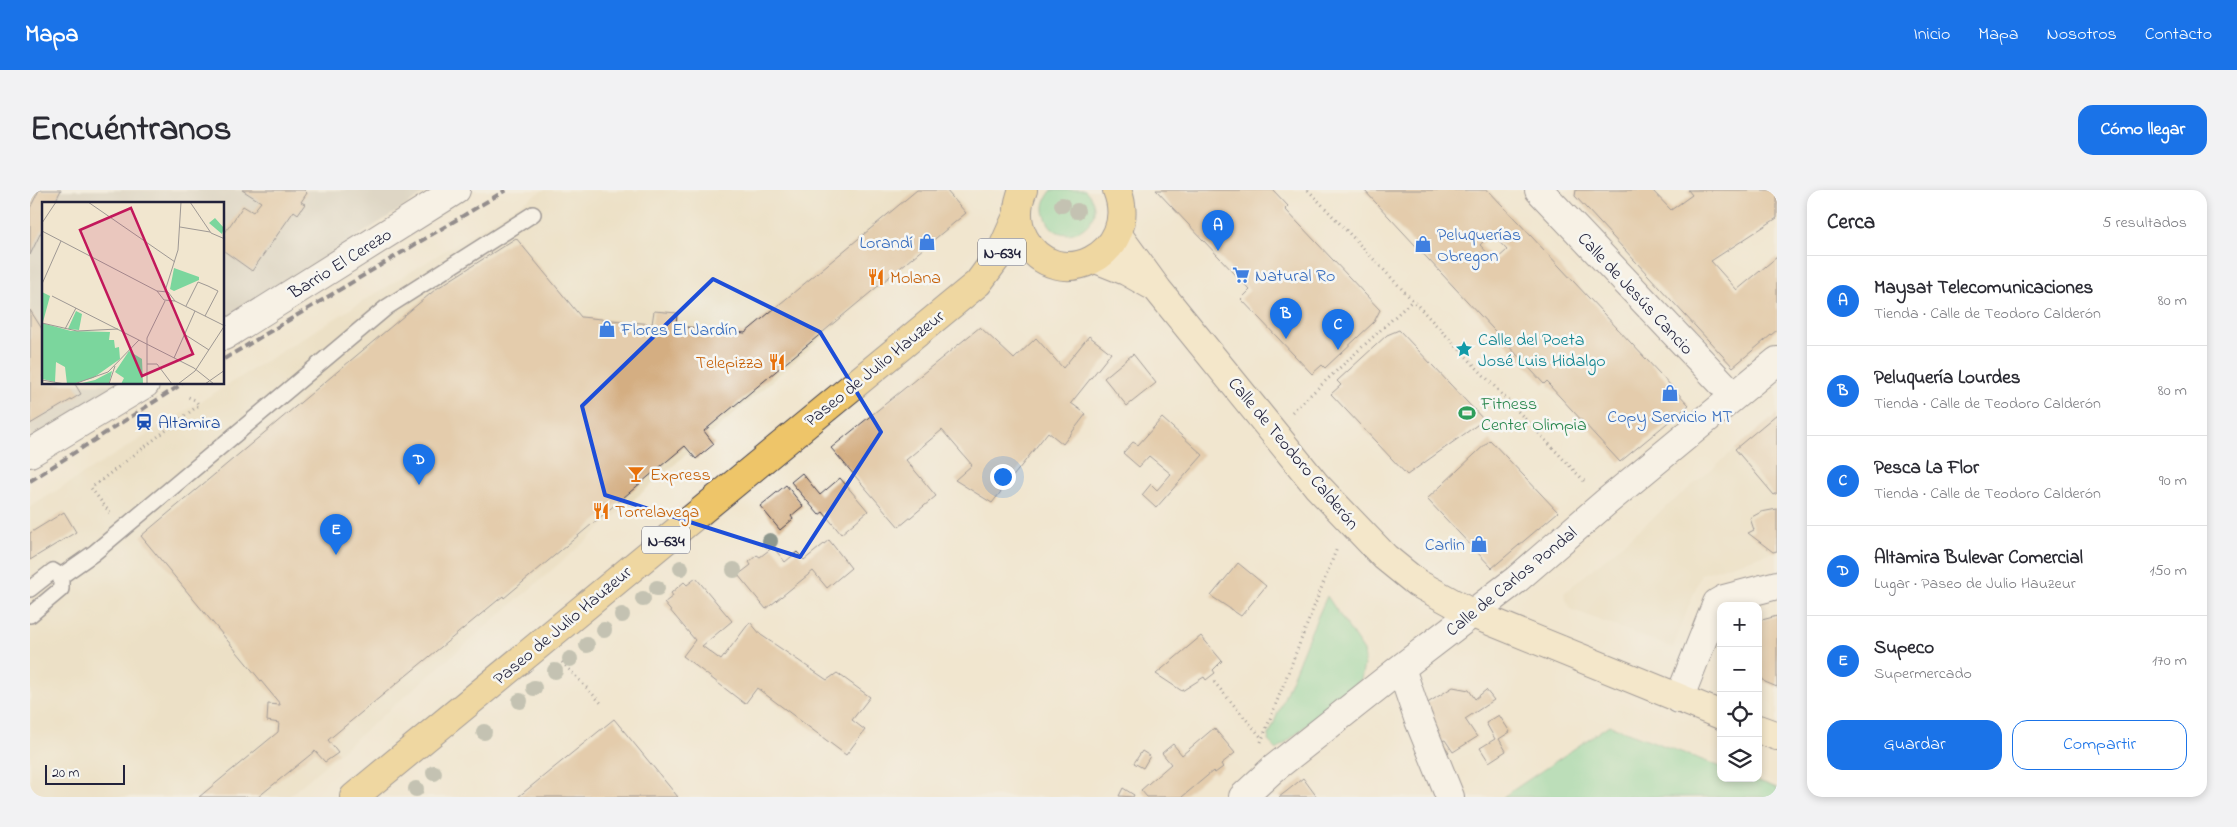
<!DOCTYPE html>
<html lang="es">
<meta charset="utf-8">
<style>
body{margin:0;font-family:"Indie Flower",sans-serif;background:#f2f2f3;color:#2b2b33}
.controls{position:absolute;right:15px;bottom:15px;display:grid;overflow:hidden;border-radius:10px;box-shadow:0 2px 8px #0003}
.controls button{width:45px;height:45px;display:grid;place-items:center;padding:0;border:0;border-bottom:1px solid #e1e1e2;background:#fff;color:#2b2b33;font:25px sans-serif}
.scale{position:absolute;left:15px;bottom:12px;width:80px;box-sizing:border-box;padding-left:5px;border:2px solid #22223b;border-top:0;font-size:14px;line-height:18px;white-space:nowrap;color:#22223b;-webkit-text-stroke:4px #f6f6f2;paint-order:stroke}
.you{position:absolute;left:972px;top:286px;width:18px;height:18px;margin:-12px;border:4px solid #fff;border-radius:50%;background:#1a73e8;box-shadow:0 0 0 8px #1a73e833}
.badge{display:grid;place-items:center;width:32px;height:32px;border-radius:50%;background:#1a73e8;color:#fff;font-size:16px;font-weight:700}
.pin{position:absolute;translate:-50% -41px;filter:drop-shadow(0 1px 2px #0008)}
.pin::after{content:'';position:absolute;top:26px;width:18px;height:15px;background:inherit;clip-path:polygon(0 0,100% 0,50% 100%)}
.list{margin:0;padding:0;list-style:none}
h2{display:flex;justify-content:space-between;align-items:center;height:65px;margin:0;padding:0 20px;font-size:21px}
h2 small{font-size:16px;font-weight:400;color:#7c7c81}
.list li{display:grid;grid-template-columns:32px 1fr auto;gap:15px;align-items:center;box-sizing:border-box;height:90px;padding:0 20px;border-top:1px solid #e1e1e2}
.list b{display:block;font-size:19px;white-space:nowrap}
.list p{margin:0;font-size:16px;white-space:nowrap;color:#7c7c81}
.list em{font-size:16px;font-style:normal;color:#7c7c81}
.actions{display:flex;gap:10px;padding:15px 20px}
.actions a{flex:1;padding:11px 0;border:1px solid #1a73e8;border-radius:15px;text-align:center;font-size:18px;color:#1a73e8}
.actions .main{background:#1a73e8;color:#fff}
.icon{flex:none;width:28px;height:28px;fill:none;stroke:currentColor;stroke-width:2;stroke-linecap:round;stroke-linejoin:round}
.map{position:relative;flex:none;width:1747px;height:607px;overflow:hidden;border-radius:15px}
header{display:flex;align-items:center;gap:30px;box-sizing:border-box;height:70px;padding:0 25px;background:#1a73e8;color:#fff}
header strong{font-size:24px}
nav{display:flex;gap:28px;margin-inline-start:auto;font-size:18px}
.intro{display:flex;align-items:center;justify-content:space-between;box-sizing:border-box;height:120px;padding:0 30px}
h1{margin:0;font-size:35px}
.button{padding:12px 22px;border-radius:15px;background:#1a73e8;color:#fff;font-size:18px;font-weight:700}
main{display:flex;gap:30px;padding:0 30px}
aside{flex:1;background:#fff;border-radius:15px;box-shadow:0 2px 8px #0003}
.map>svg:first-child{display:block}
.built{fill:#e7daba}
.industrial{fill:#c8c4b8}
.green{fill:#7bd69d;stroke:#4e7c6c}
.building{fill:#d4ae82;fill-rule:evenodd}
.lines{fill:none;stroke-linecap:round;stroke-linejoin:round}
.service-casing{stroke:#413f51;stroke-width:18}
.minor-casing{stroke:#413f51;stroke-width:30}
.secondary-casing{stroke:#413f51;stroke-width:30}
.trunk-casing{stroke:#413f51;stroke-width:30}
.path{stroke:#413f51;stroke-width:3;stroke-dasharray:1 4;stroke-linecap:butt}
.service{stroke:#fff;stroke-width:15}
.minor{stroke:#fff;stroke-width:28}
.secondary{stroke:#f8e8c3;stroke-width:28}
.trunk{stroke:#eec569;stroke-width:28}
.rail{stroke:#22223b;stroke-width:4;stroke-dasharray:8 4;stroke-linecap:butt}
.tree{fill:#8e988e}
.marked{fill:none;stroke:#1d4ed8;stroke-width:4;stroke-linejoin:round}
.labels{text-anchor:middle;stroke-width:5;stroke-linejoin:round;paint-order:stroke}
.shield{fill:#f6f6f2;stroke:#626272;stroke-width:1}
.shield-label{font-size:16px;font-weight:bold;fill:#22223b}
.shop-label{font-size:18px;fill:#366cbe;stroke:#f6f6f2;text-anchor:start}
.street-label{font-size:18px;fill:#22223b;stroke:#f6f6f2}
.food-label{font-size:18px;fill:#c56008;stroke:#f6f6f2;text-anchor:start}
.culture-label{font-size:18px;fill:#0d838f;stroke:#f6f6f2;text-anchor:start}
.leisure-label{font-size:18px;fill:#27864d;stroke:#f6f6f2;text-anchor:start}
.transit-label{font-size:18px;fill:#164399;stroke:#f6f6f2;text-anchor:start}
.inset-road{fill:none;stroke:#9e9894;stroke-width:1}
.view{fill:#c2185b;fill-opacity:0.15;stroke:#c2185b;stroke-width:2.5}
.inset-edge{fill:none;stroke:#22223b;stroke-width:2.5}
</style>
<header>
<strong>Mapa</strong>
<nav><a>Inicio</a><a>Mapa</a><a>Nosotros</a><a>Contacto</a></nav>
</header>
<div class="intro"><h1>Encuéntranos</h1><a class="button">Cómo llegar</a></div>
<main>
<div class="map">
<svg width="1747" height="607" viewBox="0 0 1747 607">
<rect width="100%" height="100%" fill="#f6f6f2"/>
<filter id="ink" filterUnits="userSpaceOnUse"><feTurbulence type="fractalNoise" baseFrequency=".02" numOctaves="2"/><feDisplacementMap in="SourceGraphic" scale="10" xChannelSelector="R" yChannelSelector="G"/><feConvolveMatrix kernelMatrix="1 2 1 2 8 2 1 2 1" color-interpolation-filters="sRGB"/></filter>
<filter id="wash" filterUnits="userSpaceOnUse"><feTurbulence type="fractalNoise" baseFrequency=".0096" numOctaves="4" result="noise"/><feDisplacementMap in="SourceGraphic" scale="20" xChannelSelector="R" yChannelSelector="G"/><feGaussianBlur stdDeviation="1.12" result="paint"/><feColorMatrix in="noise" values="0 0 0 0 0 0 0 0 0 0 0 0 0 0 0 0 0 1.4 0 .05"/><feComposite in="paint" operator="in"/></filter>
<g filter="url(#wash)">
<rect width="100%" height="100%" fill="#f1e6cf"/>
<path class="built" d="M513,0H921L938,22L258,607H0V317Z
M1747,224V361L1671,384L1643,458L1540,419L1534,403Z"/>
<path class="industrial" d="M0,0H400L194,132V14H14V194H93L0,249Z"/>
<path class="green" d="M1022,0H1055C1087,32 1026,66 1015,25C1012,15 1016,7 1022,0Z
M1297,406L1334,461L1335,470L1331,490L1247,560L1238,551L1239,545L1279,446Z
M1579,535L1691,577V588H1721L1747,598V607H1473Z"/>
<g id="blocks">
<path class="building" d="M9,0H31L24,14H14V36L0,65V18Z
M212,0H274L277,3L271,12L275,14L268,24L264,21L222,81L194,61V44L213,16L223,22L231,12Z
M887,0H916L936,23L674,241L684,254L666,269L655,256L637,271L474,408L473,406L298,550L308,563L295,572L285,561L228,607H169L248,542L249,533L237,531L238,514L250,515V514L111,346L406,99L486,48L551,127L622,134L624,121L647,123L646,136L715,143Z
M1126,0H1243L1258,16L1255,19L1350,120L1344,132L1295,178L1292,175L1282,184L1211,109L1220,100Z
M1334,0H1458L1659,215L1590,272L1519,195L1520,194L1517,191L1514,194ZM1461,43L1477,60L1465,71L1450,55Z
M1546,0H1622L1641,20L1662,5L1658,0H1747V28L1681,71L1707,100L1747,67V140L1703,177L1545,6Z
M0,120L14,142V194H45L51,204L0,234Z
M950,137L984,169L1006,148L1033,178L1059,146L1081,163L1041,213L1056,224L1033,254L1018,242L962,313L925,290L942,275L912,240L876,270L906,306L869,337L801,258Z
M1369,140L1454,230L1377,285L1301,204L1311,195L1307,191L1357,145Z
M1103,164L1126,193L1097,216L1074,188Z
M1747,224V303L1744,305L1705,259Z
M1132,228L1173,265L1126,318L1112,305L1121,294L1127,300L1141,284L1119,266L1109,277L1093,263L1103,252L1108,255Z
M1460,250L1528,322L1462,378L1397,309Z
M772,283L790,305L810,288L838,321L811,344L793,322L789,325L761,292Z
M756,295L773,316L761,326L763,329L750,340L730,316Z
M1747,319V361L1743,362L1718,343L1724,340L1720,328L1731,322Z
M34,322L46,342L0,370V343Z
M799,350L821,378L797,398L783,381L736,419L708,385L721,375L719,372L727,365L730,367L743,357L755,372L767,362L774,370Z
M1208,373L1236,396L1211,426L1181,406Z
M666,388L702,431L672,456L691,470L720,432L731,445L797,490L807,483L840,507L822,530L835,540L816,565L727,498L715,514L653,466L665,450L634,413L643,406L641,403L654,392L657,395Z
M1747,426V497L1735,492L1728,483V431Z
M1171,446L1192,471L1183,480L1185,483L1181,486L1176,490L1174,487L1152,501L1126,484Z
M1423,497L1439,500L1445,509L1456,500L1464,510L1435,529L1447,547L1423,562L1415,550L1411,551L1419,562L1409,571L1393,529L1402,524L1396,514Z
M1469,525L1480,542L1469,549L1476,561L1459,572L1450,558L1465,549L1456,533Z
M584,529L648,607H488L542,563Z
M1184,538L1205,563L1191,574L1193,577L1185,583L1183,581L1152,607H1117L1111,600L1141,574L1132,563L1143,554L1152,565Z
M1112,561L1120,566L1113,578L1104,573Z
M1273,588L1287,607H1249L1257,601Z
M1093,598L1104,605L1103,607L1089,606Z"/>
</g>
</g>
<g filter="url(#ink)">
<use href="#blocks" fill-opacity="0" stroke="#413f51" stroke-width="1"/>
<g class="lines">
<g class="service-casing">
<path id="service" d="M31,386L64,363L357,117L503,24
M0,399L23,381L31,386V399L0,425"/>
</g>
<g class="minor-casing">
<path id="minor" d="M1509,0L1704,206
M194,146L426,0
M0,263L115,194
M1371,478L1388,528L1420,607
M1649,509L1687,413L1694,409L1747,395
M1213,607L1242,580L1371,478L1486,390L1575,313L1747,171"/>
</g>
<g class="secondary-casing">
<path id="secondary" d="M1088,45L1128,100L1287,296L1355,367L1387,393L1443,424L1691,525
M1066,69L1096,81L1121,95
M1728,539L1747,546"/>
</g>
<g class="trunk-casing">
<path id="trunk" d="M993,0C986,16 986,32 994,48C1025,107 1112,64 1087,0
M324,607L948,93L971,62L987,26"/>
</g>
<path class="path" d="M1278,0L1556,293
M1262,222L1383,110
M80,323L61,298L169,215L165,210L156,206
M532,472L571,513
M1184,492L1232,548
M1231,552L1307,358"/>
<use href="#service" class="service"/>
<use href="#minor" class="minor"/>
<use href="#secondary" class="secondary"/>
<use href="#trunk" class="trunk"/>
<path class="rail" d="M194,169L476,0
M0,291L152,194"/>
</g>
<g class="tree">
<circle cx="1032" cy="15" r="8"/>
<circle cx="1047" cy="21" r="8"/>
<circle cx="740" cy="351" r="8"/>
<circle cx="651" cy="378" r="8"/>
<circle cx="704" cy="380" r="8"/>
<circle cx="627" cy="398" r="8"/>
<circle cx="613" cy="409" r="8"/>
<circle cx="592" cy="425" r="8"/>
<circle cx="574" cy="440" r="8"/>
<circle cx="557" cy="455" r="8"/>
<circle cx="540" cy="469" r="8"/>
<circle cx="525" cy="481" r="8"/>
<circle cx="504" cy="498" r="8"/>
<circle cx="490" cy="511" r="8"/>
<circle cx="454" cy="542" r="8"/>
<circle cx="404" cy="583" r="8"/>
<circle cx="386" cy="599" r="8"/>
</g>
</g>
<path d="M0 0H1747V607H0ZM683,89L790,142L851,242L770,367L575,305L552,216Z" fill="#f1e6cf" fill-opacity=".55" fill-rule="evenodd"/>
<path class="marked" d="M683,89L790,142L851,242L770,367L575,305L552,216Z"/>
<defs>
<g id="shop-bare" transform="scale(1.35)"><path d="M-5-2.5h2.3a2.7 3.5 0 0 1 5.4 0H5L5.5 6h-11ZM-1.5-2.5h3a1.5 2.3 0 0 0-3 0Z" fill="#3f7fe0" stroke="#f6f6f2" stroke-width="2.5" paint-order="stroke"/></g>
<g id="supermarket-bare" transform="scale(1.35)"><path d="M-6-5.5h2.5l.6 2H6L4.5 2H-2.5L-4.4-4H-6ZM-1.5 3.2a1.3 1.3 0 1 0 .1 0ZM3 3.2a1.3 1.3 0 1 0 .1 0Z" fill="#3f7fe0" stroke="#f6f6f2" stroke-width="2.5" paint-order="stroke"/></g>
<g id="restaurant-bare" transform="scale(1.35)"><path d="M-5-6h1v4h1v-4h1v4h1v-4h1v5L-1.5 .5V6h-2V.5L-5-1ZM5-6V6H3V1.5H1.5Q1.5-4 5-6Z" fill="#e8710a" stroke="#f6f6f2" stroke-width="2.5" paint-order="stroke"/></g>
<g id="sight-bare" transform="scale(1.35)"><path d="M0-6L1.8-2.2L6-1.7L2.9 1.2L3.7 5.4L0 3.3L-3.7 5.4L-2.9 1.2L-6-1.7L-1.8-2.2Z" fill="#0f9aa8" stroke="#f6f6f2" stroke-width="2.5" paint-order="stroke"/></g>
<g id="stadium-bare" transform="scale(1.35)"><path d="M0-5a6.5 5 0 1 0 0 10a6.5 5 0 1 0 0-10ZM-3.5-1.8h7v3.6h-7Z" fill="#2e9e5b" stroke="#f6f6f2" stroke-width="2.5" paint-order="stroke"/></g>
<g id="station-bare" transform="scale(1.35)"><path d="M-3-6H3Q5-6 5-4V2Q5 4 3 4L4.5 6H3L1.5 4h-3L-3 6H-4.5L-3 4Q-5 4-5 2V-4Q-5-6-3-6ZM-3.5-4v3h7v-3ZM-3.5 1v1.5H-2V1ZM2 1v1.5H3.5V1Z" fill="#1a4fb4" stroke="#f6f6f2" stroke-width="2.5" paint-order="stroke"/></g>
<g id="bar-bare" transform="scale(1.35)"><path d="M-6-5H6L.8 .8V4.5H3.5V6h-7V4.5H-.8V.8Z" fill="#e8710a" stroke="#f6f6f2" stroke-width="2.5" paint-order="stroke"/></g>
</defs>
<g fill-rule="evenodd">
<use href="#shop-bare" x="897" y="52"/>
<use href="#shop-bare" x="1393" y="54"/>
<use href="#supermarket-bare" x="1211" y="85"/>
<use href="#restaurant-bare" x="846" y="87"/>
<use href="#shop-bare" x="577" y="139"/>
<use href="#sight-bare" x="1434" y="159"/>
<use href="#restaurant-bare" x="747" y="172"/>
<use href="#shop-bare" x="1640" y="203"/>
<use href="#stadium-bare" x="1437" y="223"/>
<use href="#station-bare" x="114" y="232"/>
<use href="#bar-bare" x="606" y="284"/>
<use href="#restaurant-bare" x="571" y="321"/>
<use href="#shop-bare" x="1449" y="354"/>
</g>
<g class="labels">
<g class="shield">
<rect x="948" y="48.5" width="48" height="27" rx="4"/>
<rect x="612" y="336.5" width="48" height="27" rx="4"/>
</g>
<g class="shield-label">
<text x="972" y="68">N-634</text>
<text x="636" y="356">N-634</text>
</g>
<g class="shop-label">
<text x="1407" y="50">Peluquerías<tspan x="1407" dy="21">Obregon</tspan></text>
<text x="883" y="58" text-anchor="end">Lorandí</text>
<text x="1225" y="91">Natural Ro</text>
<text x="591" y="145">Flores El Jardín</text>
<text x="1640" y="232" text-anchor="middle">Copy Servicio MT</text>
<text x="1435" y="360" text-anchor="end">Carlin</text>
</g>
<g class="street-label">
<text transform="translate(310 73) rotate(-32)" y="6">Barrio El Cerezo</text>
<text transform="translate(1606 103) rotate(47)" y="6">Calle de Jesús Cancio</text>
<text transform="translate(844 178) rotate(-39)" y="6">Paseo de Julio Hauzeur</text>
<text transform="translate(1264 263) rotate(50)" y="6">Calle de Teodoro Calderón</text>
<text transform="translate(1481 391) rotate(-39)" y="6">Calle de Carlos Pondal</text>
<text transform="translate(532 435) rotate(-40)" y="6">Paseo de Julio Hauzeur</text>
</g>
<g class="food-label">
<text x="860" y="93">Molana</text>
<text x="733" y="178" text-anchor="end">Telepizza</text>
<text x="620" y="290">Express</text>
<text x="585" y="327">Torrelavega</text>
</g>
<g class="culture-label">
<text x="1448" y="155">Calle del Poeta<tspan x="1448" dy="21">José Luis Hidalgo</tspan></text>
</g>
<g class="leisure-label">
<text x="1451" y="219">Fitness<tspan x="1451" dy="21">Center Olimpia</tspan></text>
</g>
<g class="transit-label">
<text x="128" y="238">Altamira</text>
</g>
</g>
<g transform="translate(12 12)">
<rect width="182" height="182" fill="#f1e6cf"/>
<path d="M173,16L182,26L180,32L167,21ZM132,66L157,75V78L132,89L128,87ZM0,90L8,94L1,120L0,119ZM34,109L40,112L37,128L26,127ZM0,121L29,129L68,130L67,138H72L73,146L77,145L78,157L51,176L30,182H25L23,165L14,160L13,180L0,177ZM87,149L100,157L101,182H79L82,176L73,170ZM70,169L67,182H36L53,178Z" fill="#7bd69d"/>
<path class="inset-road" d="M46,0L133,60M148,0L169,31L183,37M0,21L14,0M138,25L168,30M0,29L115,89L122,98L133,99L183,124M0,82L19,39M115,89L126,90L133,99M123,89L136,48L139,0M10,94L152,166L172,182M144,104L156,80L166,84L176,89L163,114M0,121L35,129L76,127M23,127L34,106M142,132L167,148M132,156L153,109M105,162H115L130,182M0,178L23,182M32,182L66,170L97,138M67,182L73,164M105,182V136L123,99M136,182L153,169L183,123M163,182L183,168"/>
<path class="view" d="M89,6L151,152L100,174L38,28Z"/>
<rect width="182" height="182" class="inset-edge"/>
</g>
</svg>
<div class="controls">
<button>+</button>
<button>−</button>
<button><svg class="icon" aria-label="locate" viewBox="0 0 24 24"><circle cx="12" cy="12" r="6"/><path d="M12 2v4M12 18v4M2 12h4M18 12h4"/></svg></button>
<button><svg class="icon" aria-label="layers" viewBox="0 0 24 24"><path d="M12 4l9 5-9 5-9-5zM3 14l9 5 9-5"/></svg></button>
</div>
<div class="scale">20 m</div>
<div class="you"></div>
<div class="pin badge" style="left:1188px;top:61px">A</div>
<div class="pin badge" style="left:1256px;top:149px">B</div>
<div class="pin badge" style="left:1308px;top:160px">C</div>
<div class="pin badge" style="left:389px;top:295px">D</div>
<div class="pin badge" style="left:306px;top:365px">E</div>
</div>
<aside>
<h2>Cerca<small>5 resultados</small></h2>
<ul class="list">
<li><span class="badge">A</span><div><b>Maysat Telecomunicaciones</b><p>Tienda · Calle de Teodoro Calderón</p></div><em>80 m</em></li>
<li><span class="badge">B</span><div><b>Peluquería Lourdes</b><p>Tienda · Calle de Teodoro Calderón</p></div><em>80 m</em></li>
<li><span class="badge">C</span><div><b>Pesca La Flor</b><p>Tienda · Calle de Teodoro Calderón</p></div><em>90 m</em></li>
<li><span class="badge">D</span><div><b>Altamira Bulevar Comercial</b><p>Lugar · Paseo de Julio Hauzeur</p></div><em>150 m</em></li>
<li><span class="badge">E</span><div><b>Supeco</b><p>Supermercado</p></div><em>170 m</em></li>
</ul>
<div class="actions"><a class="main">Guardar</a><a>Compartir</a></div>
</aside>
</main>
